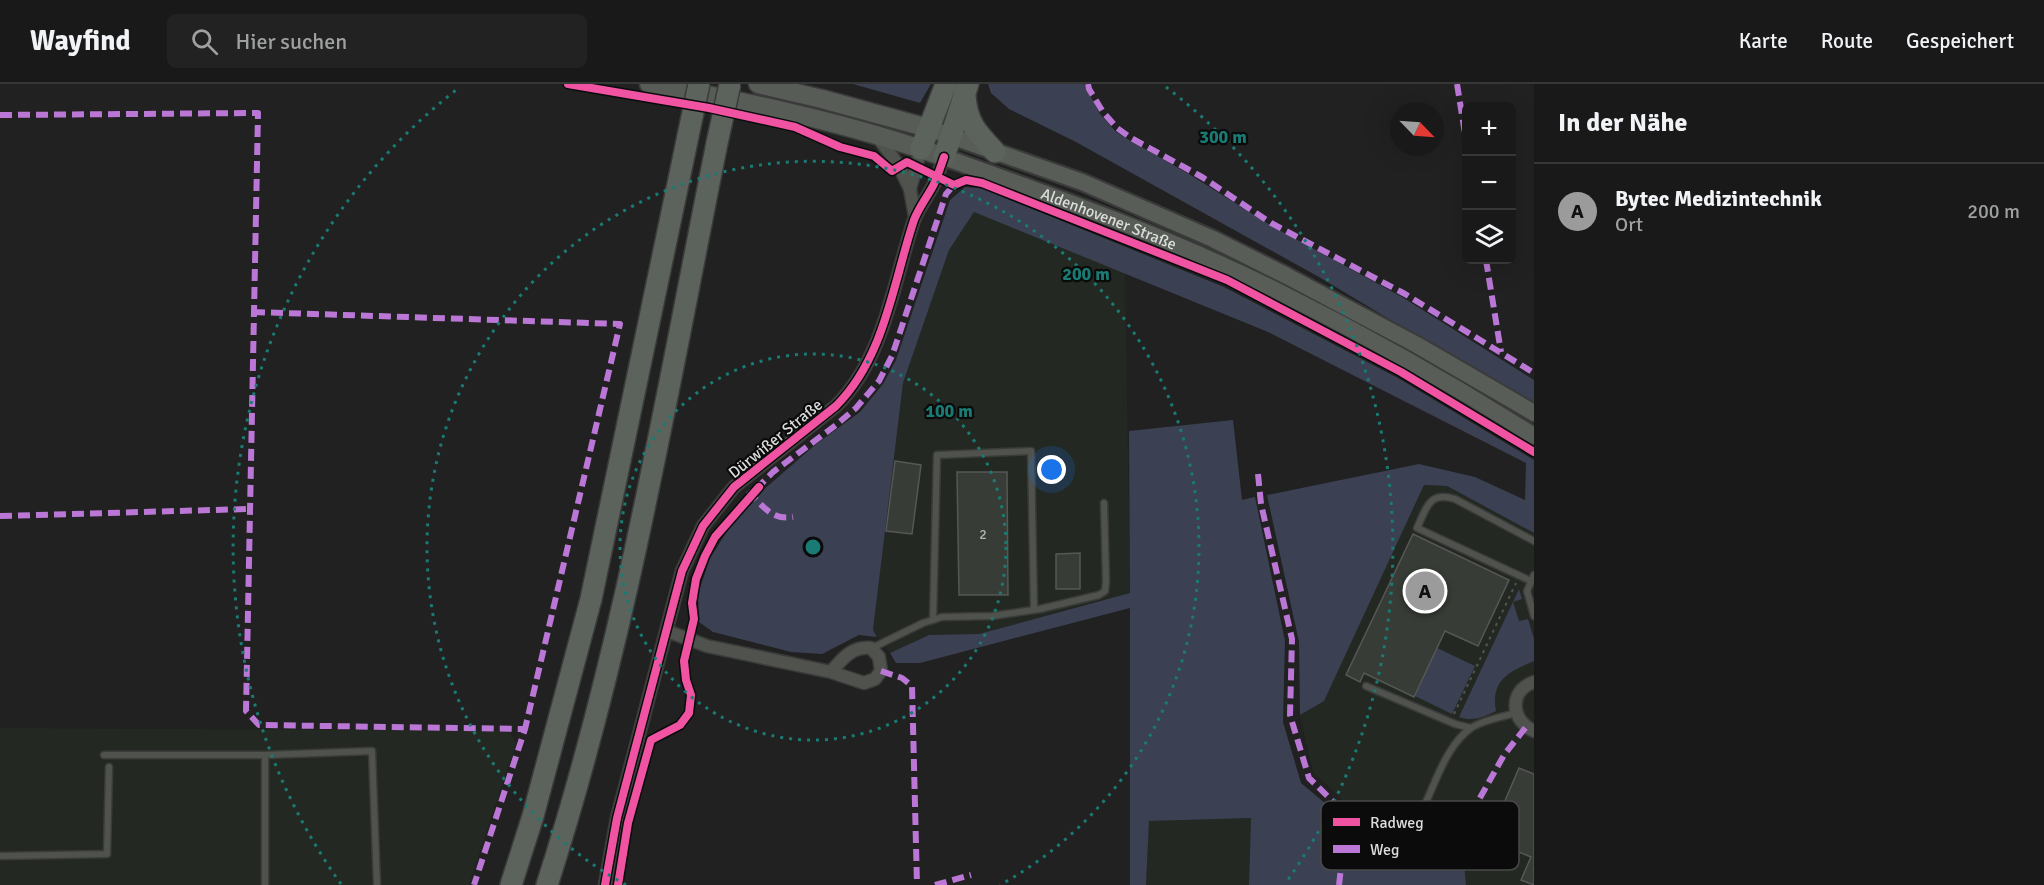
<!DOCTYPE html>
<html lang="de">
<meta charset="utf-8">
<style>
body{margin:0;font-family:Signika,sans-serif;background:#212221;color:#f1f3f6}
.controls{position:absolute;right:18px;top:18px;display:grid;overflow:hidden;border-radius:9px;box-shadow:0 6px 24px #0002}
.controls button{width:54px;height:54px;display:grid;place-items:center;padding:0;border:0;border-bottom:2px solid #363837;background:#181918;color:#f1f3f6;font:30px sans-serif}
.compass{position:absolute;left:1390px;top:18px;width:54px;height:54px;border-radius:50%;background:#181918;box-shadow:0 6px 24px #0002;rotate:115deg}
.you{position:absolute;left:1052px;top:386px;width:21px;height:21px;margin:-15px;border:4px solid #fff;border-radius:50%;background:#1a73e8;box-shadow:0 0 0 9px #1a73e833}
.badge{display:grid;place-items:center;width:39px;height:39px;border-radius:50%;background:#9a9b9a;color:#111;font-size:20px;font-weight:700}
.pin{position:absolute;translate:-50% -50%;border:3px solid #fff;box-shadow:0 2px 6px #0006}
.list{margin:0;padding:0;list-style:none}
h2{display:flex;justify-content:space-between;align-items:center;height:78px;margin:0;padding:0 24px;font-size:26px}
h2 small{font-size:20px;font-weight:400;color:#9fa0a2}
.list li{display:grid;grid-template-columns:39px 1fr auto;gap:18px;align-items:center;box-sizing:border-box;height:96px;padding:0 24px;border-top:2px solid #363837}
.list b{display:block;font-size:22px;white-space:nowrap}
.list p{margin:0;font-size:20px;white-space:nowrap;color:#9fa0a2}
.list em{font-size:20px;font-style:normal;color:#9fa0a2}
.icon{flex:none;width:33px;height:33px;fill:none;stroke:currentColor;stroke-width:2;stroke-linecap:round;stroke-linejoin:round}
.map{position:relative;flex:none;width:1534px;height:801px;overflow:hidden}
header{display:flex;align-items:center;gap:36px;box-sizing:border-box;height:84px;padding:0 30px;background:#181918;border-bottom:2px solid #363837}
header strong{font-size:28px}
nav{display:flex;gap:33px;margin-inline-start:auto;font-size:21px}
.search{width:420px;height:54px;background:#212221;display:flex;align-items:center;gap:15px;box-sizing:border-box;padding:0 21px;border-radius:9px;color:#9fa0a2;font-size:22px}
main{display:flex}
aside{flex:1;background:#181918}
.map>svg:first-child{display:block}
.built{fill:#232922}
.green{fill:#3b4053}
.building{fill:#383c36;stroke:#565756;stroke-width:1.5}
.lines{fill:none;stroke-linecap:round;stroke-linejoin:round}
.service-casing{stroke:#3a3b3a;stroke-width:9}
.minor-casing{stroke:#3a3b3a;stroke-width:15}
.secondary-casing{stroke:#3a3b3a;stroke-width:20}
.primary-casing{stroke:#3a3b3a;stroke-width:21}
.motorway-casing{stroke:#3a3b3a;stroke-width:24}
.path{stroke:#515450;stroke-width:2;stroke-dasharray:3 4.5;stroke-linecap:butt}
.service{stroke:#4f524d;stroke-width:6}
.minor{stroke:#4f524d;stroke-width:12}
.secondary{stroke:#595d57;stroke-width:16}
.primary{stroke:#575c56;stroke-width:18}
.motorway{stroke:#5c625c;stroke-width:21}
.motorway-bridge-casing{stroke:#3a3b3a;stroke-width:24;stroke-linecap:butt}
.motorway-bridge{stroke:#5c625c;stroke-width:21}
.quiet{stroke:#ba77d6;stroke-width:6;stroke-dasharray:12 6;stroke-linecap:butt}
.cycleway-casing{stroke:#0a0b0a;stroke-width:11}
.cycleway{stroke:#f153a3;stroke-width:8}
.ring{fill:none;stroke:#197b73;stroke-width:3;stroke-dasharray:3 6}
.labels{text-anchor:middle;stroke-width:4.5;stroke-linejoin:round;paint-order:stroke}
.number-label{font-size:14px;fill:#b2b5b2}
.street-label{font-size:16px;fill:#dbdddb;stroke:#0a0b0a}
.key{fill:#0a0b0a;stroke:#494a49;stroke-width:1.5}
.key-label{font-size:16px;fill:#dbdddb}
.centre{fill:#197b73;stroke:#0a0b0a;stroke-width:3}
.ring-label{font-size:18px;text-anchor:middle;font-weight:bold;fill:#197b73;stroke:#0a0b0a;stroke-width:4.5;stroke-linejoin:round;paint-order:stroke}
</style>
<header>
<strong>Wayfind</strong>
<div class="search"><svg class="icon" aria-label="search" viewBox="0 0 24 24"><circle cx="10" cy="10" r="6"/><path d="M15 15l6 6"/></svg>Hier suchen</div>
<nav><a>Karte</a><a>Route</a><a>Gespeichert</a></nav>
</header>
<main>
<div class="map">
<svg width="1534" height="801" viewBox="0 0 1534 801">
<rect width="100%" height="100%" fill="#202120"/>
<path class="built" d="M974,128L1125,182L1130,509L979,550L929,551L890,569L873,546L903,299L949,166Z
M1424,401L1447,402L1534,449V801H1466L1458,736L1425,749L1388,745L1356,729L1313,688L1300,631L1324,616Z
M0,644L509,647L516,659L469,801H0Z
M1251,734L1249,801H1146L1149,737Z"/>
<path class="green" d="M853,0H931L920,19Z
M988,0H1084L1100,30L1116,48L1129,56L1189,90L1270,141L1402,213L1534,296V322L1319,193L1076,58L1009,25L991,9Z
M965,103L981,104L1224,203L1398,294L1534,376V449L1447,402L1424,401L1324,617L1300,631L1299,558L1267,411L1419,380L1475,393L1525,416L1526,379L1268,248L974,128L949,166L903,299L873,546L877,553L859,551L822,570L791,568L713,548L699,538L698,510L710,474L733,438L762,407L815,361L860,328L883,300L896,276L950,116Z
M1233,336L1242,416L1255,413L1285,557L1283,638L1301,699L1362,750L1409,767L1462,756L1466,801H1249L1251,734L1149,737L1146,801H1130V524L920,579H896L890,569L929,551L979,550L1130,509L1129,347Z
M1519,505L1522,515L1513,518L1519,537L1528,535L1534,555V577C1510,587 1490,596 1496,627C1484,633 1472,638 1459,633Z
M1437,564L1475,582L1452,630L1415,612Z"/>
<path class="building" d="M895,377L921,381L912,450L886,447Z
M957,388H1007L1008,511H959Z
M1413,450L1509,496L1478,562L1445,547L1414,613L1364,589L1360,598L1346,591Z
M1080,469V505H1056V470Z
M1519,684L1534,690V801L1521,796L1531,773L1499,760L1503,751L1492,747Z"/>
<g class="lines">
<g class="service-casing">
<path id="service" d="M1534,491L1527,507L1534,532
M1531,497L1417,444C1427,423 1429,407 1455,415L1534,457
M933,536L937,371L1031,367L1034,526
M872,564L923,539L942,533L992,532L1040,525L1099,511L1105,507L1106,497L1104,419
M1366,602L1455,640L1471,644
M104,671H265L372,667L377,801
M265,671V801
M1425,720C1437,695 1447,661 1471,644C1483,636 1502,633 1516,629
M0,772L107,770L109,683"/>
</g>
<g class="minor-casing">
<path id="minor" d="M877,52L899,82L910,105
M915,133L910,105L921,65
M667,547L707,562L831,588L864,599L875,595L881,587L879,573L871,564C852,562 843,574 831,588
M1534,598C1508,607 1511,637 1534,647
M605,801L617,734L682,487L703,442L734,403L836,322C885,273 893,199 914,136C919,123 928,112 934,100C938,91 941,82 944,73"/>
</g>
<g class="secondary-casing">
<g id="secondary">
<path d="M928,44L1082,98L1213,155L1287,192L1417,261L1534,329"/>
<path id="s1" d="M944,73C1058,114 1172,154 1281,209C1367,252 1452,300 1534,352"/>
</g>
</g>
<g class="primary-casing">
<path id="primary" d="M649,0C748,18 849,39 944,73
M758,0L822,15L928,44"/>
</g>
<g class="motorway-casing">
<path id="motorway" d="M965,12C967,39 977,49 995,68
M921,65L946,0
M944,73L968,0
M511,801L533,732L591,515L688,52
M547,801C625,559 667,308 717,59"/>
</g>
<path class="path" d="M1454,630L1516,499"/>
<use href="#service" class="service"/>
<use href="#minor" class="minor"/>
<use href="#secondary" class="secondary"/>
<use href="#primary" class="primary"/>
<use href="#motorway" class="motorway"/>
<g class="motorway-bridge-casing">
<path id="motorway-bridge" d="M688,52L699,0
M717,59L730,0"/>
</g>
<use href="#motorway-bridge" class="motorway-bridge"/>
<path class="quiet" d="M1088,0L1089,5L1103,28L1117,44L1131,54L1202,93L1271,139L1405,210L1534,289
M1457,0L1466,56
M0,31L258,29L246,627L259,641L525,645L474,801
M1486,176L1501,268
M253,228L620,240L525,645
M1258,390L1261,420L1292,555L1290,631L1309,694L1353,737L1387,756H1422L1446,751L1467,737L1504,671L1526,643
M756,405L773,388L836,341L856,324L879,297L892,272L946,110L954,101
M748,407C762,421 772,437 793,433
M0,432L249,425
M881,587L902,594L912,602L917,801
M935,801L971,791
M1339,801L1343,767L1353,758L1387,756"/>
<g class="cycleway-casing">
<path id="cycleway" d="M568,0L709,24L795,43L840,63L874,72L892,87L907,78L954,101L966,96L982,99L1227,196L1401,288L1534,368
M605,801L617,734L682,487L703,442L734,403L836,322C885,273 893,199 914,136C919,123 928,112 934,100C938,91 941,82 944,73
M618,801L628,739L651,656L680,641L689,629L691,611L686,596L684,577L694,535L692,519L696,495L705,472L715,453L759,403"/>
</g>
<use href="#cycleway" class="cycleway"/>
</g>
<g class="ring">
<circle cx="813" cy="463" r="193"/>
<path d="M626 801A386 386 0 1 1 1000 801"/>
<path d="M341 800A580 580 0 0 1 460 3M1166 3A580 580 0 0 1 1285 800"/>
</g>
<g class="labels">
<g class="number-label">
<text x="983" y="455">2</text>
</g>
<g class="street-label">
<text dy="6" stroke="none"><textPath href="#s1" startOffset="176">Aldenhovener Straße</textPath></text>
<text transform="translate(775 354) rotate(-39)" y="6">Dürwißer Straße</text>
</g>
</g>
<rect x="1321" y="717" width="198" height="69" rx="9" class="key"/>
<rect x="1333" y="734" width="27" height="8" fill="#f153a3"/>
<rect x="1333" y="761" width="27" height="8" fill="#ba77d6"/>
<g class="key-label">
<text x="1370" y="744">Radweg</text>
<text x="1370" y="771">Weg</text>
</g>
<circle cx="813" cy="463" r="9" class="centre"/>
<g class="ring-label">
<text x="1223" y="59">300 m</text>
<text x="1086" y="196">200 m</text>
<text x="949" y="333">100 m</text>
</g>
</svg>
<div class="controls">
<button>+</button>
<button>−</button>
<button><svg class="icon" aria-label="layers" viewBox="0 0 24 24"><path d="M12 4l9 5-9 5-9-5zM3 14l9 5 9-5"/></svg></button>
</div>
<svg class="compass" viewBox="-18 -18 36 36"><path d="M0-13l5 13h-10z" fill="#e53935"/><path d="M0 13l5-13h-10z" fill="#9fa0a2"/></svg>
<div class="you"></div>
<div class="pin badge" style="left:1425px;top:507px">A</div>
</div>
<aside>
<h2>In der Nähe<small></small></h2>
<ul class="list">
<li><span class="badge">A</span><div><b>Bytec Medizintechnik</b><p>Ort</p></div><em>200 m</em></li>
</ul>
</aside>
</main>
